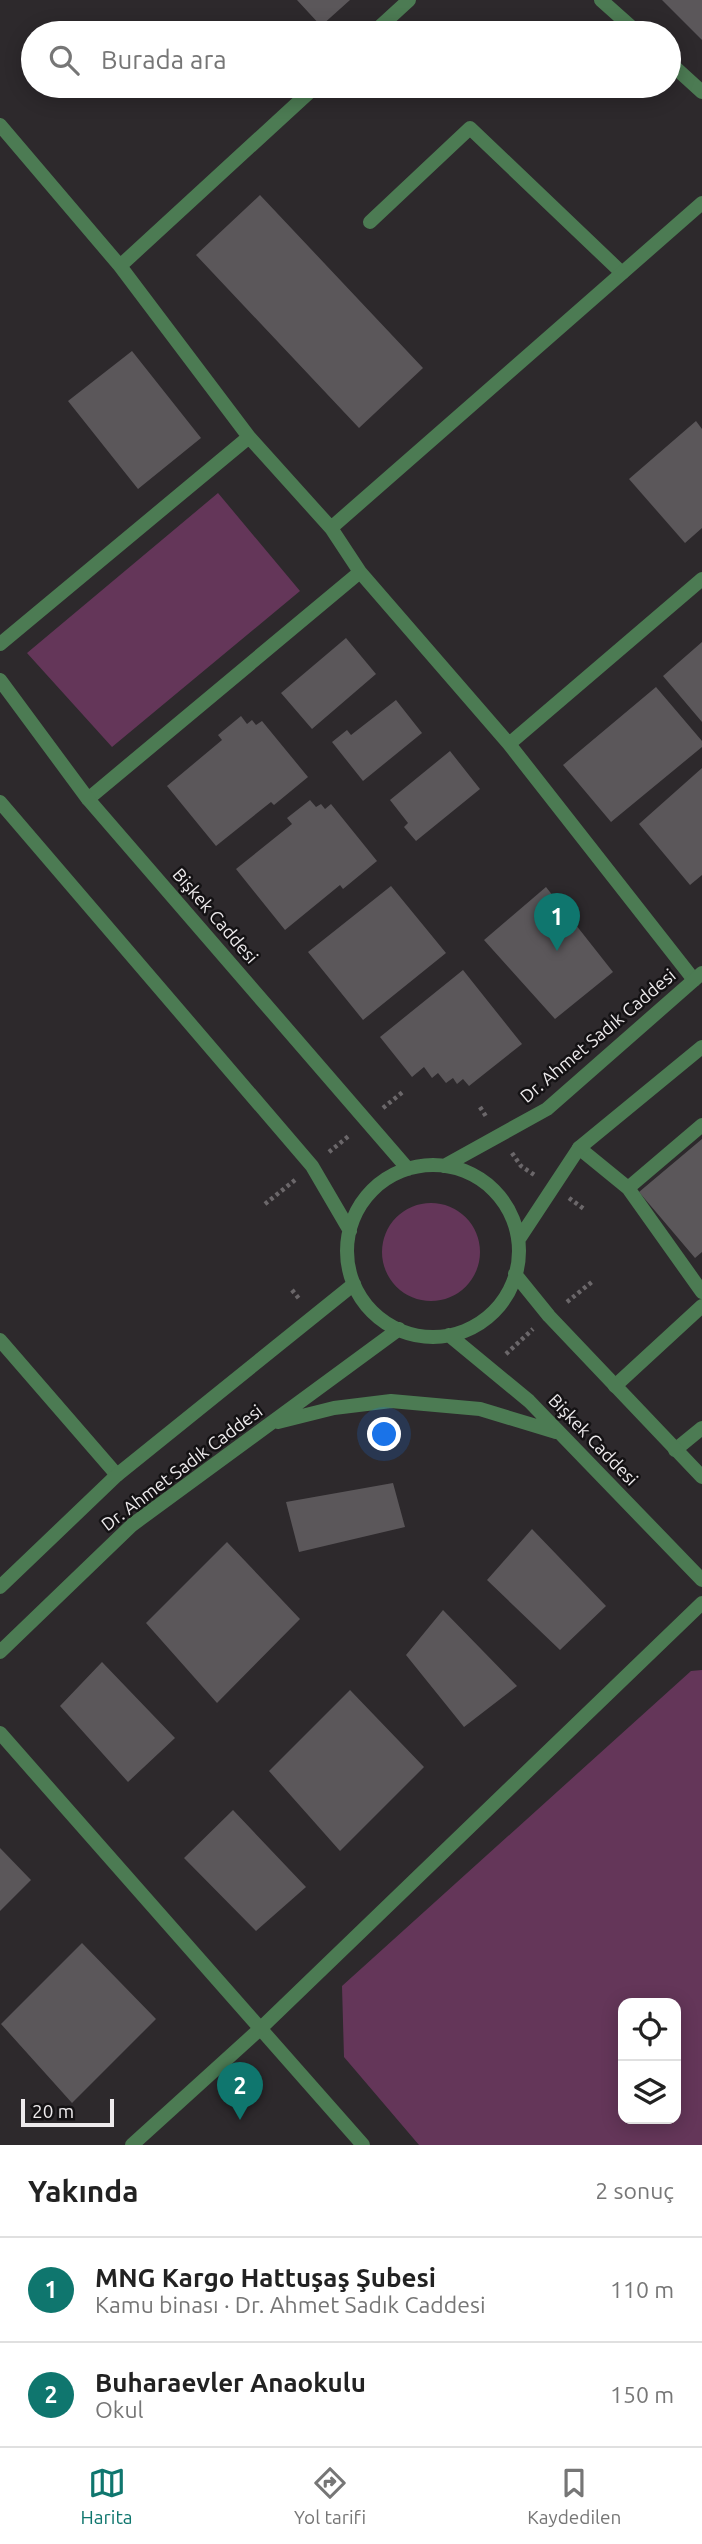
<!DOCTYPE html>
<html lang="tr">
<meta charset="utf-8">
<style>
body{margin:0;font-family:Ubuntu,sans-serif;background:#f6f6f6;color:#222}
.controls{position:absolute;right:21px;bottom:21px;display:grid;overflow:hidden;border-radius:14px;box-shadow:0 4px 18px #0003}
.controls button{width:63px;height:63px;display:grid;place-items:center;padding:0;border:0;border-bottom:2px solid #e0e0e0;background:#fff;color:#222;font:35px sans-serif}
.scale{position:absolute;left:21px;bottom:18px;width:93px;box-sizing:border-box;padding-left:7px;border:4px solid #eeebed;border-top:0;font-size:19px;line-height:24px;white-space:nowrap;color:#eeebed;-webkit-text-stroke:5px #141214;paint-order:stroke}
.you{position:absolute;left:385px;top:1435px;width:24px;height:24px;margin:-18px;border:5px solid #fff;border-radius:50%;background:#1a73e8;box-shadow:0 0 0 10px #1a73e833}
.badge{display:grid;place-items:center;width:46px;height:46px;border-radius:50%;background:#0f766e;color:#fff;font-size:23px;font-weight:700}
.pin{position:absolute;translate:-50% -58px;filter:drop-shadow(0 2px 4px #0008)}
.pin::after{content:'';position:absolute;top:37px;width:24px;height:21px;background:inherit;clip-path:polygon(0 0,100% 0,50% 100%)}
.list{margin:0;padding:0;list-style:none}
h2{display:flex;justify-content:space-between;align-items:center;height:91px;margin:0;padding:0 28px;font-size:30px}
h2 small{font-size:23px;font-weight:400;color:#767676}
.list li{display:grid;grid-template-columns:46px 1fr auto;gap:21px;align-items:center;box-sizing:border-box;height:105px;padding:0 28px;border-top:2px solid #e0e0e0}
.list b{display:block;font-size:26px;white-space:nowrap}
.list p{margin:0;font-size:23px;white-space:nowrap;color:#767676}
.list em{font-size:23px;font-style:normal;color:#767676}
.icon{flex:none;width:38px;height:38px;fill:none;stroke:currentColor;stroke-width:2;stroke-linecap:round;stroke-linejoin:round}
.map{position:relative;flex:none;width:702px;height:2145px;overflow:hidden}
.search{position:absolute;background:#fff;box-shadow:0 4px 18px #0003;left:21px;right:21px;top:21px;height:77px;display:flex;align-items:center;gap:18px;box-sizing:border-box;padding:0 24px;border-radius:38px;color:#767676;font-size:26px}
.sheet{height:301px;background:#fff}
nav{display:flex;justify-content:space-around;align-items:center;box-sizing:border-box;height:98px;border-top:2px solid #e0e0e0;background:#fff;font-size:19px;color:#767676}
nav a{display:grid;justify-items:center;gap:4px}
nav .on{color:#0f766e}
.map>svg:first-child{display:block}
.green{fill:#643659;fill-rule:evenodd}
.building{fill:#5b575a}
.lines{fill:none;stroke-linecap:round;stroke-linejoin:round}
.path{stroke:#6b676a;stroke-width:4.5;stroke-dasharray:3.5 3.5;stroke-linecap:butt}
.service{stroke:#4c7b53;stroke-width:14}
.minor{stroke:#4c7b53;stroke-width:14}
.tertiary{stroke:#4c7b53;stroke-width:14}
.labels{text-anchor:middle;stroke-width:5;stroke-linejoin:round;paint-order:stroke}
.street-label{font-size:18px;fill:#eeebed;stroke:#141214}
</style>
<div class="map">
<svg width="702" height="2145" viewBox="0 0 702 2145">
<rect width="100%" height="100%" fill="#2d292c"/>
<path class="green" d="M218,493L300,591L112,747L27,653Z
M382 1252a49 49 0 1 1 98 0a49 49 0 1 1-98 0Z
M702,1670V2145H419L344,2057L342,1986L691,1671ZM676,2003V2119H623V2003Z"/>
<path class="building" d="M297,0H350L321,26Z
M662,0H702V40Z
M260,195L423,368L359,428L196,255Z
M132,351L201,438L138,489L68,401Z
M696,421L702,429V528L685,543L629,479Z
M346,638L376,674L312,729L281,693Z
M702,642V722L663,676Z
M656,687L702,741V747L611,822L563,765Z
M396,700L422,733L363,781L332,742L347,730L351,735Z
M241,716L247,724L252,720L256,725L262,721L308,777L274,805L271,802L216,846L167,786L222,740L218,735Z
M450,751L480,789L416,841L404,827L408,823L390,800Z
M702,768V875L690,885L639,824Z
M310,800L316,807L321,804L325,809L331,804L377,861L343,889L340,885L285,930L236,869L292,824L287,818Z
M391,886L446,953L363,1020L308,952Z
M546,887L613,972L555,1019L484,940Z
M463,970L522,1044L469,1086L463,1079L457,1084L453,1078L446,1083L438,1073L432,1078L424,1067L412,1077L380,1037Z
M702,1139V1252L695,1258L639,1192Z
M393,1483L405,1527L299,1552L286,1502Z
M532,1529L606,1606L560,1650L487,1580Z
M227,1542L300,1619L217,1703L146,1623Z
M443,1610L517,1686L464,1727L406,1655Z
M102,1662L175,1738L128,1782L60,1706Z
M350,1690L424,1767L340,1851L269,1771Z
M233,1810L306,1887L256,1931L184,1858Z
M0,1848L31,1880L0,1911Z
M82,1943L156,2019L72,2103L1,2024Z"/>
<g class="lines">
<path class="path" d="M480,1107L487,1118
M383,1108L404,1091
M329,1152L350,1135
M512,1153L521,1166L536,1176
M569,1198L584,1209
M265,1204L295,1180
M292,1290L300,1300
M567,1302L593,1281
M506,1354L533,1329
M379,1424L384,1439"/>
<path class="service" d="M370,222L470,128L622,273
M579,1148L628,1188L702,1125
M628,1188L702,1292
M615,1386L702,1306"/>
<path class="minor" d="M601,0L638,33
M373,33L409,0
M669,62L702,92
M0,125L120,266L249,437L331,528L360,572L509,744L694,980
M120,266L316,86
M331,528L702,203
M0,644L249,437
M509,744L702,579
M88,799L360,572
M0,1340L117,1475
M675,1450L702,1428
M0,1733L363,2145
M132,2145L261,2028L702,1603"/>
<path class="tertiary" d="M0,680L88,799L408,1169
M0,802L312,1166L350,1231
M347 1251a86 86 0 1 1 172 0a86 86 0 1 1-172 0Z
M444,1166L547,1109L702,973
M519,1239L579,1148L702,1047
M515,1274L549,1316L702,1477
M449,1335L529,1401L702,1580
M278,1422L334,1408L391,1401L480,1409L556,1432
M0,1587L117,1475L354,1284
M0,1652L132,1525L399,1329"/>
</g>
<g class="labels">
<g class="street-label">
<text transform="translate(215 916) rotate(49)" y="6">Bişkek Caddesi</text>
<text transform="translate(598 1036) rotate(-40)" y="6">Dr. Ahmet Sadık Caddesi</text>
<text transform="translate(593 1440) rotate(46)" y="6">Bişkek Caddesi</text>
<text transform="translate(182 1468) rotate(-37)" y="6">Dr. Ahmet Sadık Caddesi</text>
</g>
</g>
</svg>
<div class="controls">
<button><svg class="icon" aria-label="locate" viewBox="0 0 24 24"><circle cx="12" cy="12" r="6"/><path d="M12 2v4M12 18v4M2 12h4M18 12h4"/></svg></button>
<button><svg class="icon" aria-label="layers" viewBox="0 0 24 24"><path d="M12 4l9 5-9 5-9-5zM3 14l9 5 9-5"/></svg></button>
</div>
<div class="scale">20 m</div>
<div class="you"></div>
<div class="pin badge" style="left:557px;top:951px">1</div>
<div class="pin badge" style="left:240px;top:2120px">2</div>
<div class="search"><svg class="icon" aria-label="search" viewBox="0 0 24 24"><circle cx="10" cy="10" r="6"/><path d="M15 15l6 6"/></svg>Burada ara</div>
</div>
<section class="sheet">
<h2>Yakında<small>2 sonuç</small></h2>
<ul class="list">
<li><span class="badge">1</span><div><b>MNG Kargo Hattuşaş Şubesi</b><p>Kamu binası · Dr. Ahmet Sadık Caddesi</p></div><em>110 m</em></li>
<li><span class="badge">2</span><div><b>Buharaevler Anaokulu</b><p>Okul</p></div><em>150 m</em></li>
</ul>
</section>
<nav>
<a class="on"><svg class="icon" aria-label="map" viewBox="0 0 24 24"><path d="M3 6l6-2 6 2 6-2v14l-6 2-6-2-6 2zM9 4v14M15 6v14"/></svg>Harita</a>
<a><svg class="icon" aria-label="directions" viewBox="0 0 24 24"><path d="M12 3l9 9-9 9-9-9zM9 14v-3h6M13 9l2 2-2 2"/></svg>Yol tarifi</a>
<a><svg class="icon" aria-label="saved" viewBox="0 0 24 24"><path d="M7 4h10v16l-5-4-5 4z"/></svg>Kaydedilen</a>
</nav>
